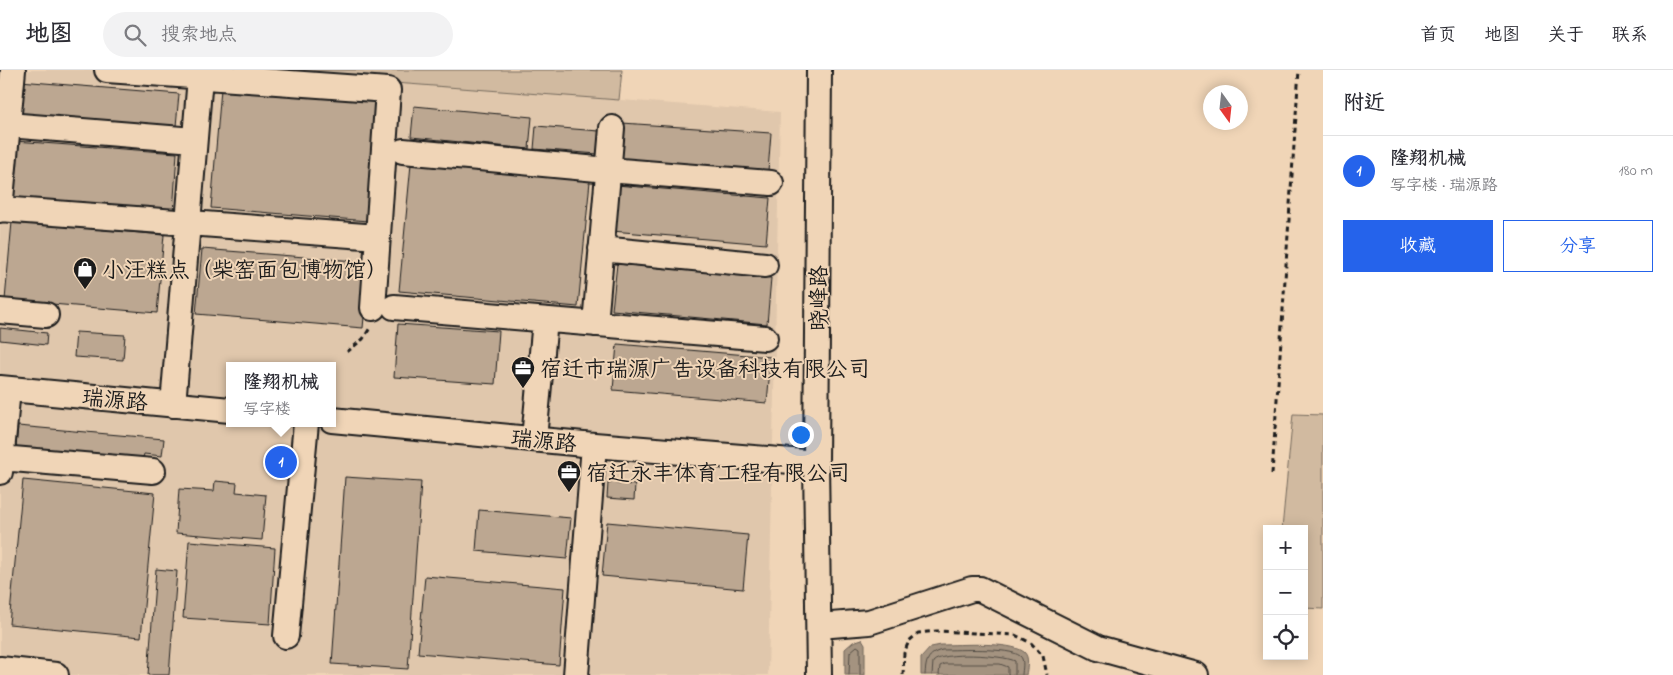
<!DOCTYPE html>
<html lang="zh">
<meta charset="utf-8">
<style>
body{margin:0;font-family:"Indie Flower","LXGW WenKai TC",sans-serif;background:#f2f2f3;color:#2b2b33}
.controls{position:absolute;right:15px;bottom:15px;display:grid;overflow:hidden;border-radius:0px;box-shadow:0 2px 12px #0003}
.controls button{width:45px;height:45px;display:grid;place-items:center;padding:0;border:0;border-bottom:1px solid #e1e1e2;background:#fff;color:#2b2b33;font:25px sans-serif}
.compass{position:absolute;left:1203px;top:15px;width:45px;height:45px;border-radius:50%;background:#fff;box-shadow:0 2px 12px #0003;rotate:165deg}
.you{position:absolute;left:800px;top:364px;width:18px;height:18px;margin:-12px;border:4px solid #fff;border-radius:50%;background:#1a73e8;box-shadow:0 0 0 8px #1a73e833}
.badge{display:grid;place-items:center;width:32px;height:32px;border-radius:50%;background:#2563eb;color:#fff;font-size:16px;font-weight:700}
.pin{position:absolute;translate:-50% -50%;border:2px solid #fff;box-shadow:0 1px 5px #0006}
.popup{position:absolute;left:226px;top:292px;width:110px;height:65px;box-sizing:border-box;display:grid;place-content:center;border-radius:0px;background:#fff;filter:drop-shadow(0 1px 4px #0005);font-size:16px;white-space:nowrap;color:#7c7c81}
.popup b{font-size:19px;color:#2b2b33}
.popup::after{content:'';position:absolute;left:50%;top:100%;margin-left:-10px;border:10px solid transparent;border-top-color:#fff}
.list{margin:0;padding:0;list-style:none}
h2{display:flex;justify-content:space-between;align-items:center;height:65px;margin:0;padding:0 20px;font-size:21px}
h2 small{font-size:16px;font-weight:400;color:#7c7c81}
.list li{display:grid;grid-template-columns:32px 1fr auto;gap:15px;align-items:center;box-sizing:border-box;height:70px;padding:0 20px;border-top:1px solid #e1e1e2}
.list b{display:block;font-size:19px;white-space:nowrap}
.list p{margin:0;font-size:16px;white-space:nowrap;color:#7c7c81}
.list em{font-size:16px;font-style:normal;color:#7c7c81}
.actions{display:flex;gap:10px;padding:15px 20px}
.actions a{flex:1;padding:11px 0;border:1px solid #2563eb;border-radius:0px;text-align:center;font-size:18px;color:#2563eb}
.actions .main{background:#2563eb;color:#fff}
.icon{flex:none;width:28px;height:28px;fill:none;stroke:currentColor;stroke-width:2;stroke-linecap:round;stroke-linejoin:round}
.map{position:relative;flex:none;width:1323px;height:605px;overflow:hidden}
header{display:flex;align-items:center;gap:30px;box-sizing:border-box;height:70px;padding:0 25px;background:#fff;border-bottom:1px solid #e1e1e2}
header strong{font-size:24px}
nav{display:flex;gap:28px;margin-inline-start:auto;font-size:18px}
.search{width:350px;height:45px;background:#f2f2f3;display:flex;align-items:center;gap:12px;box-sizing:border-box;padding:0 18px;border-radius:28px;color:#7c7c81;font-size:19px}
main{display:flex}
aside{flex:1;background:#fff}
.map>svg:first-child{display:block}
.built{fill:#e0c7ac;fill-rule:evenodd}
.green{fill:#d1baa0;stroke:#766b5e}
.water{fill:#a49380;stroke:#6e6358}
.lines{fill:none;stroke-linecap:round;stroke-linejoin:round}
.shore{stroke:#524c44;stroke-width:1}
.building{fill:#bca791;stroke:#1c1c1c}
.minor-casing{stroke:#1c1c1c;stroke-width:28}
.path{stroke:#1c1c1c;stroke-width:3;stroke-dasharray:5 4;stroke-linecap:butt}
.minor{stroke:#f0d5b7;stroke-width:24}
.labels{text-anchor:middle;stroke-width:4;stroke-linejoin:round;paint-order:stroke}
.poi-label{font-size:22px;fill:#1c1c1c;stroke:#f0d5b7;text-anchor:start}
.street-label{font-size:22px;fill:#1c1c1c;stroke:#f0d5b7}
</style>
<header>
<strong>地图</strong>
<div class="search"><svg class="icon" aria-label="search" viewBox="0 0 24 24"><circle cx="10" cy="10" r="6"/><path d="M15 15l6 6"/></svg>搜索地点</div>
<nav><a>首页</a><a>地图</a><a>关于</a><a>联系</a></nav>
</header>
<main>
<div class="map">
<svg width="1323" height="605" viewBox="0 0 1323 605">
<rect width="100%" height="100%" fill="#f0d5b7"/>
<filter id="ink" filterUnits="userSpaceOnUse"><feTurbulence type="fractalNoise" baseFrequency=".02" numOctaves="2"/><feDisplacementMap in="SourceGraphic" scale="10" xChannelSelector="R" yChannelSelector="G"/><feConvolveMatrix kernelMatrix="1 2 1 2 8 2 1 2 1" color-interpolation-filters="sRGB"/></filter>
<g filter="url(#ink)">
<path class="built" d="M0,0H223L780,42L768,605H0ZM230,296H332V353H230Z"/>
<path class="green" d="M223,0H622L619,30Z
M1293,344L1323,345V539L1304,538V459H1282Z"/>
<path class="water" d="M862,569L865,574V605H845V579L853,572Z
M941,575C959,575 1010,571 1024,582C1030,587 1027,599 1026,605H921V588L931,577Z"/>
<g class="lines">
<path class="shore" d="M849,605L850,582L857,576L860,578V605
M925,605C926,591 927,584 942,580C958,580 1009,577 1020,586C1025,590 1022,600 1022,605
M932,605L933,592C942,581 1002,585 1015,591V605
M939,605L940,596L944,594H1000L1008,597V605"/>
</g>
<path class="building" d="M20,11L179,24L176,56L17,44Z
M221,19L378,32L368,151L211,138Z
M414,36L532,47L529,79L411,67Z
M622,53L771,63L768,101L619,91Z
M536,56L599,61L598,84L534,79Z
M15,71L177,83L173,143L11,131Z
M411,94L590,111L578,237L399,221Z
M616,115L770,128L766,174L612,161Z
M12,152L164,165L157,243L5,230Z
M202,179L369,192L363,258L196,244Z
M617,194L771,208L767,254L612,240Z
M398,254L499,261L495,314L394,307Z
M0,258L47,263L46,275L0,270Z
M76,262L125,265L123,290L74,287Z
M617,274L771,287L767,333L613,320Z
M18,356L164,369L162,386L144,384L143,388L16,377Z
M345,407L421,412L408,599L332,594Z
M23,410L155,423L141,567L9,554Z
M215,411L237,413L236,422L266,425L262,470L176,463L179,419L214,421Z
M608,413L635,415L634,430L607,428Z
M479,440L571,448L567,489L476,481Z
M607,452L748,465L743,519L602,506Z
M189,471L275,478L270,554L183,548Z
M156,499L177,501L169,605H148Z
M425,506L565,518L559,595L418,583Z"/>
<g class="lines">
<g class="minor-casing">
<path id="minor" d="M107,0L388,20L373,238
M8,55L194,70
M403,81L608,100L771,113
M0,139L378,167
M0,140L13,0
M601,179L765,195
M394,237L765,268
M0,241L46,245
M595,254L612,58
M0,318L230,340
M173,335L200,7
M332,350L594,375L816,393
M534,369L545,250
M1,388L153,401
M0,402L8,319
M819,556L869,552L972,519H980L1098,578L1196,605
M286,566L306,353
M0,599L56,605
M576,605L594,375
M819,605L816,393L819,0"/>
</g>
<path class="path" d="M347,282L363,269L370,258
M1272,404L1299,0
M903,605L904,583L909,571L918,563L937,561L1015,565L1031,573L1043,586L1047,605"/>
<use href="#minor" class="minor"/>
</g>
</g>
<defs>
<g id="shop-pin" transform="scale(1.25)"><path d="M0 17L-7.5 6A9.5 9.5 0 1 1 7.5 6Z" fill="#1c1c1c" stroke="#f0d5b7"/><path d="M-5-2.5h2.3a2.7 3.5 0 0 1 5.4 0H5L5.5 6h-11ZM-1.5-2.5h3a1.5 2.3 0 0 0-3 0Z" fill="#fff"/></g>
<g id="office-pin" transform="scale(1.25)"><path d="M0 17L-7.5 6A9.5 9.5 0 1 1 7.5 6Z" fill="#1c1c1c" stroke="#f0d5b7"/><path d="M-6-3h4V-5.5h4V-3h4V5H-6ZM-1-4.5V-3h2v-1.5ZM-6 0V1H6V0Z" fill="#fff"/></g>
</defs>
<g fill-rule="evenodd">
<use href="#shop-pin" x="85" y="199"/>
<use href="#office-pin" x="523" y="298"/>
<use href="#office-pin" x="569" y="402"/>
</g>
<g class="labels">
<g class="poi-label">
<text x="102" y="207">小汪糕点（柴窑面包博物馆）</text>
<text x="540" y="306">宿迁市瑞源广告设备科技有限公司</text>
<text x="586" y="410">宿迁永丰体育工程有限公司</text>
</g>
<g class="street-label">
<text transform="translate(818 228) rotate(-90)" y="8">晓峰路</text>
<text transform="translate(115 329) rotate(5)" y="8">瑞源路</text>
<text transform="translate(544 370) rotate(6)" y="8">瑞源路</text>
</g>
</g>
</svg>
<div class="controls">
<button>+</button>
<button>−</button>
<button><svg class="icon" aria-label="locate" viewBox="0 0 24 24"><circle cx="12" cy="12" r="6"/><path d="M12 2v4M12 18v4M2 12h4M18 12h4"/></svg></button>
</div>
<svg class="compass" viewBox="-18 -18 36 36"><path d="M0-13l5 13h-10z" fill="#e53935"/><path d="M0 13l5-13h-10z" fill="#7c7c81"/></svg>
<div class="you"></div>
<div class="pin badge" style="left:281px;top:392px">1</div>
<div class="popup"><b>隆翔机械</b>写字楼</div>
</div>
<aside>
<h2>附近<small></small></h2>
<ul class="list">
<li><span class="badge">1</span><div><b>隆翔机械</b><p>写字楼 · 瑞源路</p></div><em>180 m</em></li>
</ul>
<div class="actions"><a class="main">收藏</a><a>分享</a></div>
</aside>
</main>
